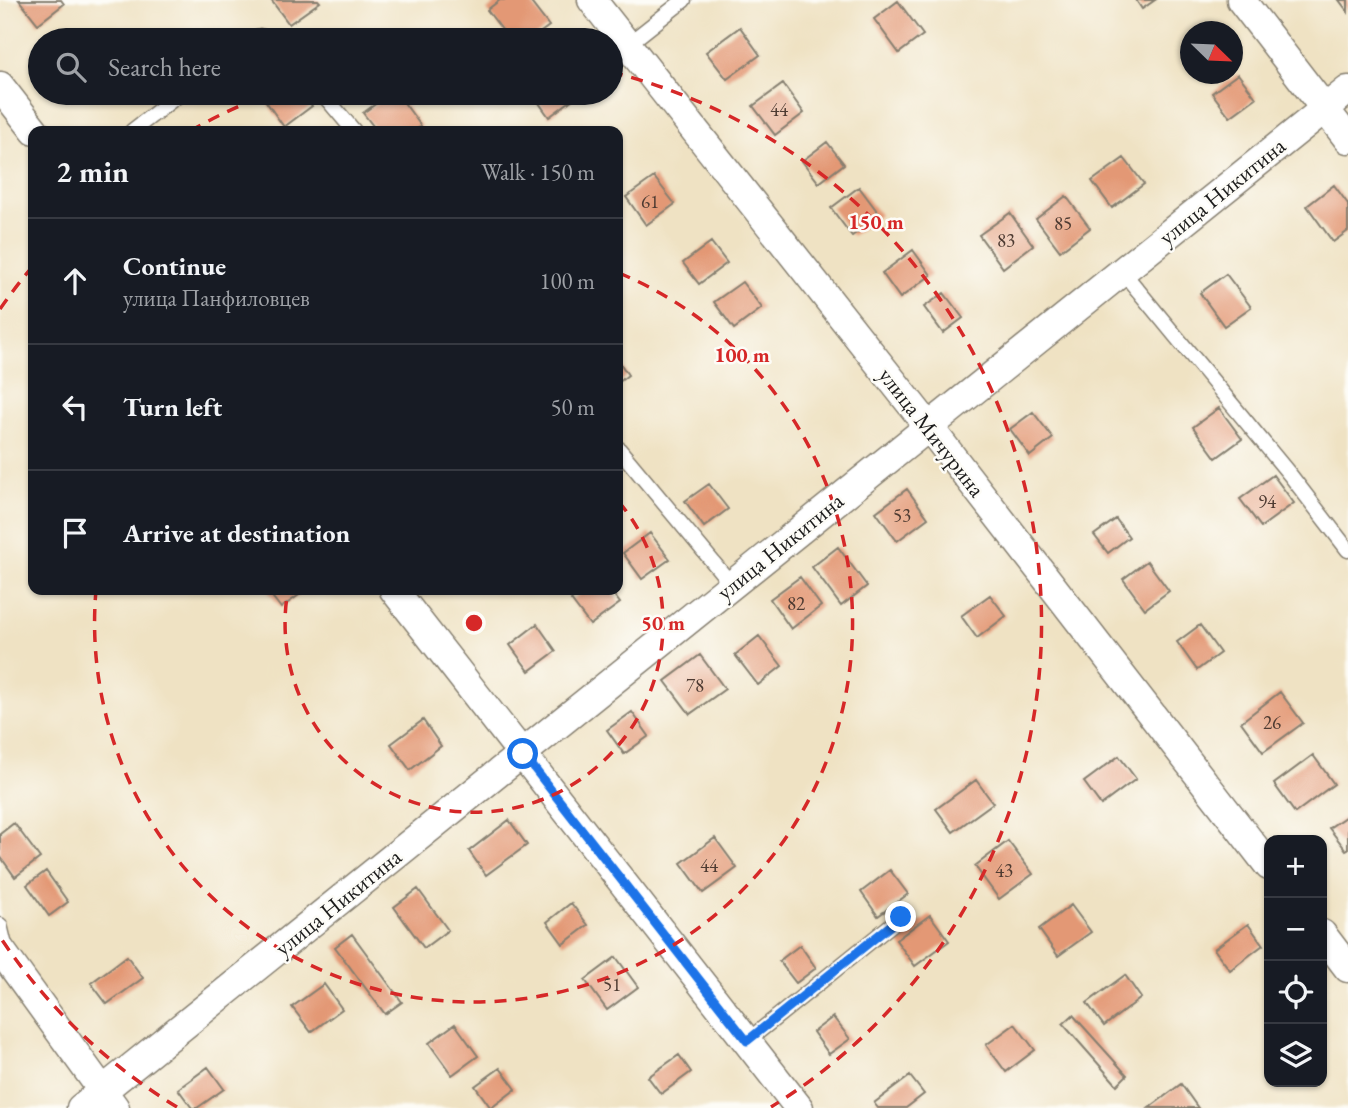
<!DOCTYPE html>
<meta charset="utf-8">
<style>
body{margin:0;font-family:"EB Garamond",serif;background:#20242c;color:#f1f3f6}
.controls{position:absolute;right:21px;bottom:21px;display:grid;overflow:hidden;border-radius:14px;box-shadow:0 2px 5px #0004}
.controls button{width:63px;height:63px;display:grid;place-items:center;padding:0;border:0;border-bottom:2px solid #363941;background:#171b24;color:#f1f3f6;font:35px sans-serif}
.compass{position:absolute;left:1180px;top:21px;width:63px;height:63px;border-radius:50%;background:#171b24;box-shadow:0 2px 5px #0004;rotate:113deg}
.stop{position:absolute;width:21px;height:21px;margin:-16px;border:5px solid #1a73e8;border-radius:50%;background:#fff}
.stop.end{background:#1a73e8;border-color:#fff;box-shadow:0 2px 7px #0008}
.list{margin:0;padding:0;list-style:none}
h2{display:flex;justify-content:space-between;align-items:center;height:91px;margin:0;padding:0 28px;font-size:30px}
h2 small{font-size:23px;font-weight:400;color:#9ea1a6}
.list li{display:grid;grid-template-columns:46px 1fr auto;gap:21px;align-items:center;box-sizing:border-box;height:126px;padding:0 28px;border-top:2px solid #363941}
.list b{display:block;font-size:26px;white-space:nowrap}
.list p{margin:0;font-size:23px;white-space:nowrap;color:#9ea1a6}
.list em{font-size:23px;font-style:normal;color:#9ea1a6}
.icon{flex:none;width:38px;height:38px;fill:none;stroke:currentColor;stroke-width:2;stroke-linecap:round;stroke-linejoin:round}
.map{position:relative;flex:none;width:1348px;height:1108px;overflow:hidden}
.search{position:absolute;background:#171b24;box-shadow:0 2px 5px #0004;left:28px;top:28px;width:595px;height:77px;display:flex;align-items:center;gap:18px;box-sizing:border-box;padding:0 24px;border-radius:38px;color:#9ea1a6;font-size:26px}
.panel{position:absolute;background:#171b24;box-shadow:0 2px 5px #0004;left:28px;top:126px;width:595px;height:469px;border-radius:14px}
.map>svg:first-child{display:block}
.building{fill:#e39874}
.lines{fill:none;stroke-linecap:round;stroke-linejoin:round}
.service-casing{stroke:#867f70;stroke-width:17}
.minor-casing{stroke:#867f70;stroke-width:31}
.service{stroke:#fff;stroke-width:14}
.minor{stroke:#fff;stroke-width:28}
.route{stroke:#1a73e8;stroke-width:9}
.ring{fill:none;stroke:#d62828;stroke-width:3.5;stroke-dasharray:12 9}
.labels{text-anchor:middle;stroke-width:5;stroke-linejoin:round;paint-order:stroke}
.number-label{font-size:19px;fill:#4e3b32}
.street-label{font-size:23px;fill:#1c1c1c;stroke:#fdfcf7}
.centre{fill:#d62828;stroke:#fdfcf7;stroke-width:3.5}
.ring-label{font-size:21px;text-anchor:middle;font-weight:bold;fill:#d62828;stroke:#fdfcf7;stroke-width:5;stroke-linejoin:round;paint-order:stroke}
</style>
<div class="map">
<svg width="1348" height="1108" viewBox="0 0 1348 1108">
<rect width="100%" height="100%" fill="#fdfcf7"/>
<filter id="ink" filterUnits="userSpaceOnUse"><feTurbulence type="fractalNoise" baseFrequency=".0143" numOctaves="2"/><feDisplacementMap in="SourceGraphic" scale="14" xChannelSelector="R" yChannelSelector="G"/><feConvolveMatrix kernelMatrix="1 2 1 2 8 2 1 2 1" color-interpolation-filters="sRGB"/></filter>
<filter id="wash" filterUnits="userSpaceOnUse"><feTurbulence type="fractalNoise" baseFrequency=".00686" numOctaves="4" result="noise"/><feDisplacementMap in="SourceGraphic" scale="28" xChannelSelector="R" yChannelSelector="G"/><feGaussianBlur stdDeviation="1.57" result="paint"/><feColorMatrix in="noise" values="0 0 0 0 0 0 0 0 0 0 0 0 0 0 0 0 0 1.4 0 .05"/><feComposite in="paint" operator="in"/></filter>
<g filter="url(#wash)">
<rect width="100%" height="100%" fill="#efe2c3"/>
<g id="blocks">
<path class="building" d="M19,0H61L64,4L38,24Z
M271,0H318L320,2L289,24Z
M500,0H529L549,26L530,40H510L487,10Z
M1136,0H1155L1142,9Z
M1339,0H1348V12Z
M898,1L923,35L899,53L874,19Z
M740,27L760,55L727,79L706,52Z
M335,31L342,40H322Z
M1238,74L1256,98L1230,117L1212,93Z
M783,84L804,113L775,135L753,106Z
M275,93H303L312,106L284,127L265,100Z
M391,93H397L421,126L414,131H377L363,113Z
M532,93H581L549,117Z
M827,142L844,164L819,183L802,161Z
M1124,158L1144,184L1112,208L1092,181Z
M654,177L675,204L646,225L626,197Z
M1334,185L1348,204V231L1333,242L1307,206Z
M859,187L880,215L852,236L831,208Z
M1066,196L1090,228L1060,251L1036,219Z
M1010,213L1033,245L1003,268L979,235Z
M711,242L727,263L699,284L683,263Z
M913,250L931,275L900,298L882,273Z
M1226,274L1251,307L1224,326L1200,293Z
M742,282L762,308L734,329L714,302Z
M944,293L963,318L943,333L924,307Z
M618,360L628,375L618,383Z
M1219,408L1242,439L1216,458L1193,427Z
M1033,412L1053,438L1030,456L1010,429Z
M1273,475L1294,503L1261,527L1240,499Z
M709,484L728,509L704,527L685,501Z
M907,489L928,518L897,541L876,512Z
M1116,519L1129,537L1108,553L1094,535Z
M650,533L670,559L642,579L623,553Z
M838,547L867,586L841,606L812,567Z
M1147,561L1169,591L1145,609L1123,579Z
M800,577L821,606L791,629L770,599Z
M267,590H306L281,608Z
M585,590H610L620,603L590,625L571,600Z
M990,595L1006,616L977,638L961,616Z
M537,624L556,651L529,671L510,645Z
M1200,625L1220,653L1197,670L1177,642Z
M759,636L782,666L758,685L735,655Z
M700,655L725,689L690,714L665,681Z
M1280,692L1303,723L1263,752L1241,722Z
M632,712L649,736L624,754L607,730Z
M423,720L441,746L410,770L391,744Z
M1313,755L1334,784L1295,813L1274,784Z
M1119,756L1136,779L1101,805L1084,782Z
M976,780L993,803L953,832L936,809Z
M1348,815V849L1346,850L1329,828Z
M509,820L527,845L486,875L469,851Z
M14,823L40,858L15,877L0,856V834Z
M715,838L737,868L703,893L681,863Z
M1008,841L1033,874L999,899L975,866Z
M890,870L908,894L878,916L861,892Z
M46,871L68,902L49,916L27,885Z
M418,889L448,930L424,948L394,907Z
M571,903L588,925L563,944L547,922Z
M1071,905L1091,932L1058,956L1039,929Z
M930,915L949,941L915,966L896,940Z
M1248,924L1263,945L1230,970L1214,949Z
M352,934L402,1002L385,1014L335,947Z
M800,945L816,968L796,983L779,961Z
M127,956L143,978L107,1004L91,983Z
M616,957L638,987L607,1010L585,980Z
M1125,975L1141,998L1104,1026L1087,1003Z
M324,984L342,1009L311,1032L292,1007Z
M1073,1015L1127,1075L1117,1085L1063,1024Z
M833,1017L850,1039L829,1054L813,1032Z
M455,1024L478,1056L452,1075L429,1043Z
M1015,1024L1035,1050L1006,1072L986,1045Z
M679,1055L691,1072L661,1094L648,1077Z
M208,1067L224,1089L197,1108H192L178,1089Z
M500,1068L516,1089L491,1108L475,1086Z
M910,1076L924,1094L906,1108H878L874,1103Z
M1181,1084L1198,1108H1149Z"/>
</g>
</g>
<g filter="url(#ink)">
<use href="#blocks" fill-opacity="0" stroke="#867f70" stroke-width="2"/>
<g class="lines">
<g class="service-casing">
<path id="service" d="M247,40L260,36L273,40
M627,45L684,0
M322,93L354,131
M132,131L181,93
M1122,271L1291,476L1348,550
M618,448L732,585
M0,925L7,954
M747,1041L901,917"/>
</g>
<g class="minor-casing">
<path id="minor" d="M592,0L929,427L1269,866
M1241,0L1348,139
M0,86L35,131
M394,590L799,1108
M1322,934L1348,968
M0,949L115,1108
M81,1108L1348,90"/>
</g>
<use href="#service" class="service"/>
<use href="#minor" class="minor"/>
</g>
</g>
<g class="lines" filter="url(#ink)">
<path class="route" d="M523,754L747,1041L901,917"/>
</g>
<g class="ring">
<path d="M619 502A189 189 0 1 1 288 590"/>
<path d="M619 273A379 379 0 1 1 96 590"/>
<path d="M177 1107A568 568 0 0 1 0 937M0 309A568 568 0 0 1 33 266M190 131A568 568 0 0 1 266 95M611 72A568 568 0 0 1 771 1107"/>
</g>
<g class="labels">
<g class="number-label">
<text x="779" y="116">44</text>
<text x="650" y="208">61</text>
<text x="1063" y="230">85</text>
<text x="1006" y="247">83</text>
<text x="1267" y="508">94</text>
<text x="902" y="522">53</text>
<text x="796" y="610">82</text>
<text x="695" y="692">78</text>
<text x="1272" y="729">26</text>
<text x="709" y="872">44</text>
<text x="1004" y="877">43</text>
<text x="612" y="991">51</text>
</g>
<g class="street-label">
<text transform="translate(1222 191) rotate(-39)" y="8">улица Никитина</text>
<text transform="translate(932 432) rotate(52)" y="8">улица Мичурина</text>
<text transform="translate(780 546) rotate(-39)" y="8">улица Никитина</text>
<text transform="translate(338 902) rotate(-39)" y="8">улица Никитина</text>
</g>
</g>
<circle cx="474" cy="623" r="10" class="centre"/>
<g class="ring-label">
<text x="876" y="229">150 m</text>
<text x="742" y="362">100 m</text>
<text x="663" y="630">50 m</text>
</g>
</svg>
<div class="controls">
<button>+</button>
<button>−</button>
<button><svg class="icon" aria-label="locate" viewBox="0 0 24 24"><circle cx="12" cy="12" r="6"/><path d="M12 2v4M12 18v4M2 12h4M18 12h4"/></svg></button>
<button><svg class="icon" aria-label="layers" viewBox="0 0 24 24"><path d="M12 4l9 5-9 5-9-5zM3 14l9 5 9-5"/></svg></button>
</div>
<svg class="compass" viewBox="-18 -18 36 36"><path d="M0-13l5 13h-10z" fill="#e53935"/><path d="M0 13l5-13h-10z" fill="#9ea1a6"/></svg>
<div class="stop" style="left:523px;top:754px"></div>
<div class="stop end" style="left:901px;top:917px"></div>
<div class="search"><svg class="icon" aria-label="search" viewBox="0 0 24 24"><circle cx="10" cy="10" r="6"/><path d="M15 15l6 6"/></svg>Search here</div>
<section class="panel">
<h2>2 min<small>Walk · 150 m</small></h2>
<ul class="list">
<li><svg class="icon" aria-label="ahead" viewBox="0 0 24 24"><path d="M12 20V5M6 11l6-6 6 6"/></svg><div><b>Continue</b><p>улица Панфиловцев</p></div><em>100 m</em></li>
<li><svg class="icon" aria-label="left" viewBox="0 0 24 24"><path d="M17 20v-9H6M10 6l-5 5 5 5"/></svg><div><b>Turn left</b></div><em>50 m</em></li>
<li><svg class="icon" aria-label="arrive" viewBox="0 0 24 24"><path d="M6 21V4h12l-3 4 3 4H6"/></svg><div><b>Arrive at destination</b></div></li>
</ul>
</section>
</div>
